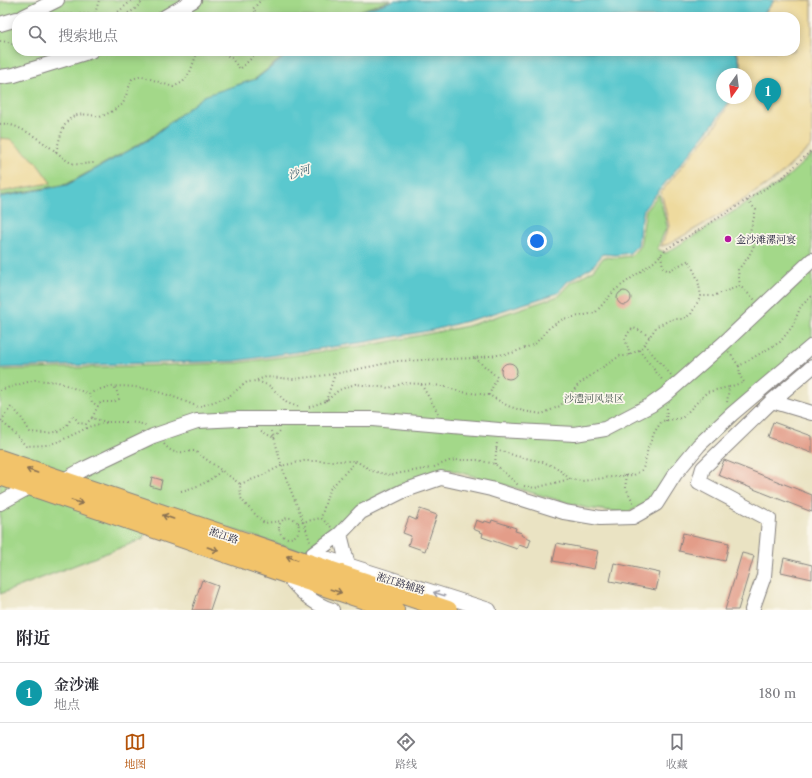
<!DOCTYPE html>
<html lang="zh">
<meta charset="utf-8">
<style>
body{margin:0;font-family:"Libre Caslon Text","Noto Serif SC",serif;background:#f2f2f3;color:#2b2b33}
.compass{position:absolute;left:716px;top:68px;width:36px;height:36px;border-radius:50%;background:#fff;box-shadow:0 2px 10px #0003;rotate:194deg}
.you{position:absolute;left:537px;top:241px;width:14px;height:14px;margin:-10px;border:3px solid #fff;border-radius:50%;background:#1a73e8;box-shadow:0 0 0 6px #1a73e833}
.badge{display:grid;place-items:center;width:26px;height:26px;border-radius:50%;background:#b45309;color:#fff;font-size:13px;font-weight:700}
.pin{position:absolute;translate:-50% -33px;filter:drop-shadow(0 1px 2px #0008)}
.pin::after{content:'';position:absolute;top:21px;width:14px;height:12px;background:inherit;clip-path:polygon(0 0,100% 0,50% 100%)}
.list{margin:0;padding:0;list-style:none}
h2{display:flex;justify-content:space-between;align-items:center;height:52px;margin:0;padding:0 16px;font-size:17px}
h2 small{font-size:13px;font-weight:400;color:#7c7c81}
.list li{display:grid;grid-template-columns:26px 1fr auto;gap:12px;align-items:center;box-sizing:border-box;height:60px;padding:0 16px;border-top:1px solid #e1e1e2}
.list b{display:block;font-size:15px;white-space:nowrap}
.list p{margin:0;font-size:13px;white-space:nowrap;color:#7c7c81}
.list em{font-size:13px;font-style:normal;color:#7c7c81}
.icon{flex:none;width:22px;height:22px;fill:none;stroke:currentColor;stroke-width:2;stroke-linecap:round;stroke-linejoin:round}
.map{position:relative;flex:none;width:812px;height:610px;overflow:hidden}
.search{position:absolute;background:#fff;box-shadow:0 2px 10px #0003;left:12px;right:12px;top:12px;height:44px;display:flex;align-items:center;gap:10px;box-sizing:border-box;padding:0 14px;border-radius:16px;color:#7c7c81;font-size:15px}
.sheet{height:112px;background:#fff}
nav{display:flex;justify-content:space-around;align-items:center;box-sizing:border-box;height:56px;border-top:1px solid #e1e1e2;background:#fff;font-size:11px;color:#7c7c81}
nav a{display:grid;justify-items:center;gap:2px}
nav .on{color:#b45309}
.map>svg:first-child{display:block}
.green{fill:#a3d889;stroke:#627d62}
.sand{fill:#eeda9e;stroke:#887e6c}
.water{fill:#5ac8ce;stroke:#3e7584}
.building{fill:#e39d89}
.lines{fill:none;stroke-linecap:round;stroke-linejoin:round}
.minor-casing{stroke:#86827f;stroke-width:16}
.major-casing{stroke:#86827f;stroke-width:20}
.path{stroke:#86827f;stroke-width:2;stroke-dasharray:1 3;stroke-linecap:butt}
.minor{stroke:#fff;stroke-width:14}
.major{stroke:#f2c36a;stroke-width:18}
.oneway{stroke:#8a7252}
.oneway2{stroke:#9c9ca7}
.poi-dot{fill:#b5179e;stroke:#fbf7ec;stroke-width:1.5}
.labels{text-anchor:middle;stroke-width:3.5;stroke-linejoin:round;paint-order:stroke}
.poi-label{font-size:10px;fill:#22223b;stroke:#fbf7ec;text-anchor:start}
.park-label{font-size:10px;fill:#495952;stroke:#fbf7ec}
.street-label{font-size:10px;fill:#22223b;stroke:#fbf7ec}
.water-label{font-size:11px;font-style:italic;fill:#365c6e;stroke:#fbf7ec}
</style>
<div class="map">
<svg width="812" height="610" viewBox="0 0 812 610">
<rect width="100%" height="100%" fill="#fbf7ec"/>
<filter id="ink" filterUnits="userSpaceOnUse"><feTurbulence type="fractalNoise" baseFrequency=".025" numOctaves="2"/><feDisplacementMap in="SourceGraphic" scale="8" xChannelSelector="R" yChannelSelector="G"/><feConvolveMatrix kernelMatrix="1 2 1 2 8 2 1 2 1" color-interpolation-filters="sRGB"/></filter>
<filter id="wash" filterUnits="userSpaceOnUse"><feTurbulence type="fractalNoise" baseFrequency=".012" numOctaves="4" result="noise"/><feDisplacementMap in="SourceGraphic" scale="16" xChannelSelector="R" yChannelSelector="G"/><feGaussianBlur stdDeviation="0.9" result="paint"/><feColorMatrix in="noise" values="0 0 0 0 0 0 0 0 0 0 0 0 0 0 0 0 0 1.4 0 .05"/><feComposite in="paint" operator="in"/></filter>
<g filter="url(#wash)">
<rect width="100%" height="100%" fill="#eae3c3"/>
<path class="green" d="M21,0H391L341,17H17V51H290L255,79L204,96L148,139L67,184L0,196V2Z
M812,154V341L653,500L627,513L586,508L448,469L384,491L303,552L160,507L143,539L0,594V370L237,363L376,344L468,326L559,296L571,283L593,270L604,257L615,258L631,256L640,246L646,210L659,194L667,226L657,249L666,253L783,181Z"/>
<path class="sand" d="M775,0H812V145L778,177L728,210L669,244L661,246L669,226L661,192L716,125L733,98H746V74H742V68L737,51H795V17H762Z
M0,138L10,139L35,161L51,183L0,192Z"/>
<path class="water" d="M395,0H774L761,17H344Z
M292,51H736L741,68V74H722V98H732L710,128L644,209L640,227L638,245L630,253L616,255L603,254L592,267L567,282L558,293L482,317L433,330L366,342L235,361L148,363L0,368V197L67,185L148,140L204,96L256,79Z"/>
<g id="blocks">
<path class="building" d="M617 298a7 7 0 1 1 14 0a7 7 0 1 1-14 0Z
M501 371a8 8 0 1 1 16 0a8 8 0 1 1-16 0Z
M773,422L812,436V453L768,437Z
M724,460L812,495V512L718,475Z
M152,477L162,480L160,489L150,486Z
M420,509L437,515L425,551L408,545L411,536L403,533L409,517L416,520Z
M476,520L484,523L485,521L491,523L492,520L516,528L515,531L522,533L521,535L531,539L528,548L519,545L517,549L482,537L483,533L473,529Z
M683,533L729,543L725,561L679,551Z
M557,543L598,551L594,569L553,561Z
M742,553L754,556L738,610H725Z
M784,558L812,565V579L781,572Z
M614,563L660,573L656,590L610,581Z
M202,580L218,586L210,610H192Z"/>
</g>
</g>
<g filter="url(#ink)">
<use href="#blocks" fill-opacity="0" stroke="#86827f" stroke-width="1"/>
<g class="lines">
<g class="minor-casing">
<path id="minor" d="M23,17L57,0
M165,17L194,0
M0,24L17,19
M0,77L14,75L91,51
M772,401L812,367
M62,481L84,469L153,436L197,421L239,419H372L499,430L575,434L605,429L651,405L665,395L723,344L812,260
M0,503L31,486
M340,534L348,566L346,572
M313,554L489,610
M311,565L313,554L340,534L361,512L403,491L441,478L491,489L564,512L600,518L633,517L656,504L675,474L699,445L732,414L812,346
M286,574C300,591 311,603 332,610
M752,610L764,576L769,519L699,482L703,468L772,401L812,413"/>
</g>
<g class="major-casing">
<path id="major" d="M0,459L448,610
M0,476L286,574L395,610"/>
</g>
<path class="path" d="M95,14L111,17
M52,17L63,14H95L99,0
M112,17L130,2L132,0
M121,17L134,10L144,0
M261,17L253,9L261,0
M0,41L8,42L17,46
M28,51L34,52L36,51
M221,51L231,58L240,69L259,51
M0,124C15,121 43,142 55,151C62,156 66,162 75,164C81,165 88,163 94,163
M56,152C64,123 66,108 100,117L111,112L123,104L132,79L142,76L173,87L183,82L190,72L196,56L202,51
M661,255L663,267L668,271L689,260L698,280L701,296
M740,286L738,270L749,256L755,243L749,235L756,210L747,200
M644,344L671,375
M639,350L663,381
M729,352L739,366
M630,355L625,339L629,332L633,328L639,330L650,337
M475,358L497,377L489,395
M257,380L266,377L294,379L335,374
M421,384L442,386L461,392L489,395L508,406L523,411L542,414L560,406L579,384L603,367L620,356H627L639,350L643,346L657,326L673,319H683L691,314L701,296H713L740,286L755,300
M729,387L744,382L740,376L739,366L780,342L792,327L801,306L812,296
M0,390L35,380L58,382L89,394L92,402L98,406
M89,394C121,376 167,393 198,407L228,397L247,382L257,381L270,386L287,403L299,407
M326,401L335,374L397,361L475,358L512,353L535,344L549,328L563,319L595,313L615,290L655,261L666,249L699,230L782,178L812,150
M309,407L326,401L339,390L355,384L389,388L404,383L421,384L438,413
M92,418L86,424L79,423L73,415C71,418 69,423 66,426C58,435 41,433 30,432C24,422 20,414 11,407L1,421L12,431L26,446L48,445L62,440L91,426L109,422H129L142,424L147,426
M666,421L667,408
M107,422L92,418L98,406L101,402H114L119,399L117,392L114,386
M261,431L274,438
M272,431C276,442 278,455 282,466C290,492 303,516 310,542
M274,438L280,431
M164,444C175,457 181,451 195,451L240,484L241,498L245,504L264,523L282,521
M496,449L516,456L543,462L557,468L570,479
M495,464L497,442
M434,467L449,461L459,460H477L495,464L518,485
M625,475L626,488L634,504
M240,484L259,477L281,466L304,461H356L372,471L390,475L430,468
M524,486L535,488L570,479L582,481L619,476L634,475L642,470L644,466L648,448L655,431L662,421L682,418L707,392L729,387L727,403
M181,491C200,486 207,483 221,471
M279 528a10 10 0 1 1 20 0a10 10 0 1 1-20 0Z
M298,523L321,518
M331,527L321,518L329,490L356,461"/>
<use href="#minor" class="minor"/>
<use href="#major" class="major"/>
</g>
<defs><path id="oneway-shaft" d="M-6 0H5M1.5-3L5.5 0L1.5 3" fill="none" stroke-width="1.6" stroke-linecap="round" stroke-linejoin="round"/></defs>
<g class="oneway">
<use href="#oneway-shaft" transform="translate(32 471) rotate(-161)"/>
<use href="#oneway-shaft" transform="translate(77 502) rotate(19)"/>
<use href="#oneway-shaft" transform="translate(168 517) rotate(-161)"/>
<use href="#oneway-shaft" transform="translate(213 549) rotate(19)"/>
<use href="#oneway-shaft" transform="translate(292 558) rotate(-161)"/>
<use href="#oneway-shaft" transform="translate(336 591) rotate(18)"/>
</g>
<use class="oneway2" href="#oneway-shaft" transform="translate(439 594) rotate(-163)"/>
</g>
<circle class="poi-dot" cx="728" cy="239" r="4"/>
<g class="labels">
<g class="poi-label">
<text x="736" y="243">金沙滩漯河宴</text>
</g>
<g class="park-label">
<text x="594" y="402">沙澧河风景区</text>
</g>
<g class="street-label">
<text transform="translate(224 535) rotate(19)" y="4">淞江路</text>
<text transform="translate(401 583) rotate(17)" y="4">淞江路辅路</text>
</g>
<g class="water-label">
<text transform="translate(299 172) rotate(-18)" y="4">沙河</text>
</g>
</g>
</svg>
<svg class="compass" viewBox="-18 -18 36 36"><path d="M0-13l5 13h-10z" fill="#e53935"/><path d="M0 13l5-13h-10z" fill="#7c7c81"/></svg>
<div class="you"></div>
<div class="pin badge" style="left:768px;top:111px;background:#0f9aa8">1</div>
<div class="search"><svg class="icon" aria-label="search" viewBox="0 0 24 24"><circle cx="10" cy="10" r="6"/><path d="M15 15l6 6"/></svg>搜索地点</div>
</div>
<section class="sheet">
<h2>附近<small></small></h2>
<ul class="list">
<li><span class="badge" style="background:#0f9aa8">1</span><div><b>金沙滩</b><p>地点</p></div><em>180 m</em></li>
</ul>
</section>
<nav>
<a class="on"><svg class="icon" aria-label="map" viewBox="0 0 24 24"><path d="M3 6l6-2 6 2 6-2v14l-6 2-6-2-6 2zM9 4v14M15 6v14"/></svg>地图</a>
<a><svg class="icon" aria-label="directions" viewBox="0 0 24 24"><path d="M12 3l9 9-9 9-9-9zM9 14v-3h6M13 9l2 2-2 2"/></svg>路线</a>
<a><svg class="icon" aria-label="saved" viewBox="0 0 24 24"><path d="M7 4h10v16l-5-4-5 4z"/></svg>收藏</a>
</nav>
